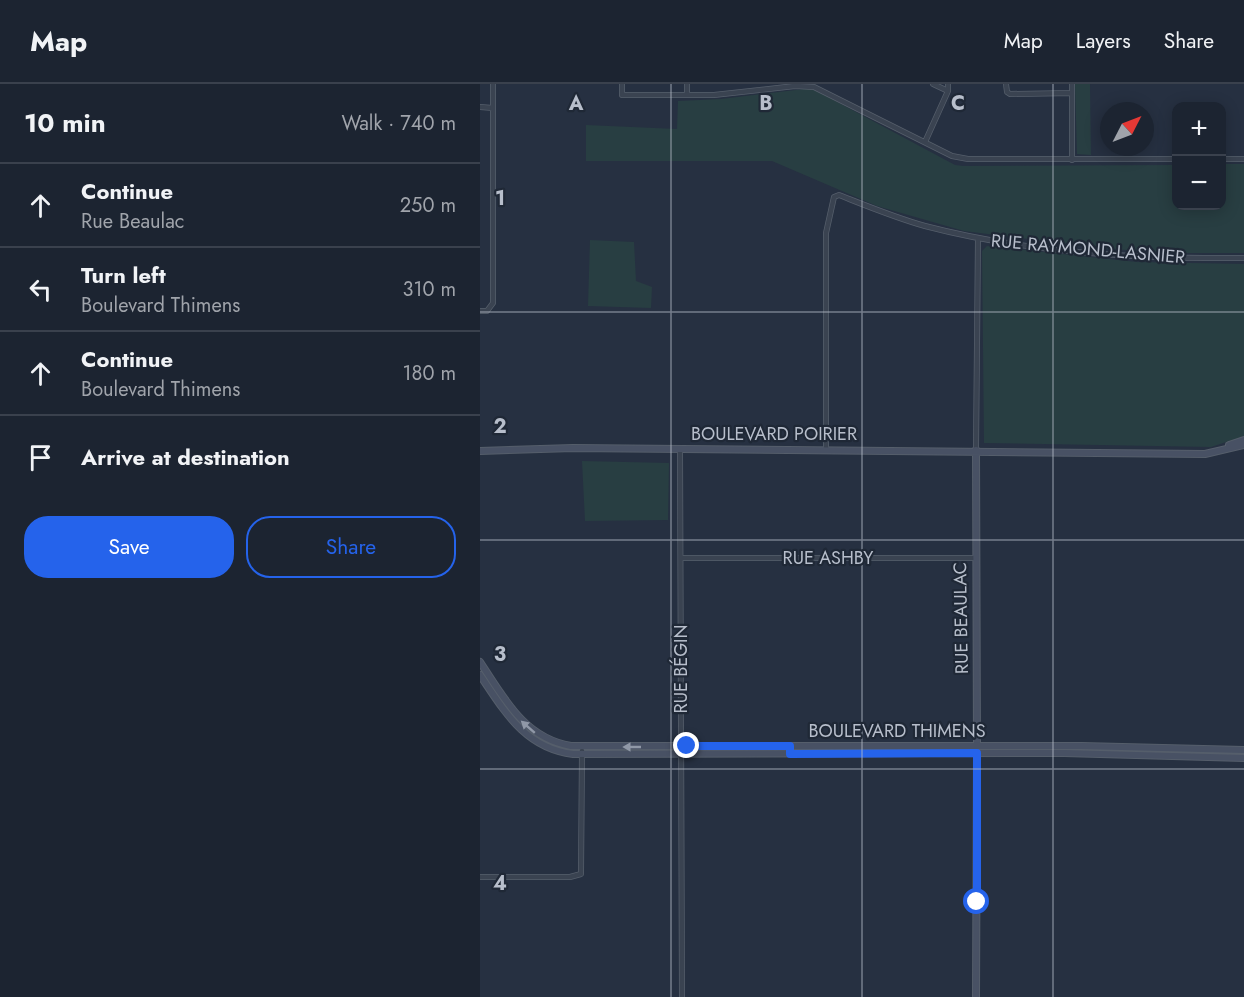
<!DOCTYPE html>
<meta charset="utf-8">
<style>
body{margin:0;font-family:Jost,sans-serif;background:#252c39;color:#f1f3f6}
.controls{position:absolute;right:18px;top:18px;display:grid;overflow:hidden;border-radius:12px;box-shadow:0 3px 15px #0003}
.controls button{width:54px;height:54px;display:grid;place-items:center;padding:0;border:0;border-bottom:2px solid #3a414d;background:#1c2431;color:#f1f3f6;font:30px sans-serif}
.compass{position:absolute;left:620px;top:18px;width:54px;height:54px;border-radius:50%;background:#1c2431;box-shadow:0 3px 15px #0003;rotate:48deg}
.stop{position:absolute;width:18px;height:18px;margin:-14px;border:4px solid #2563eb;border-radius:50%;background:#fff}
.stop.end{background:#2563eb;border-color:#fff;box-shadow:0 2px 6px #0008}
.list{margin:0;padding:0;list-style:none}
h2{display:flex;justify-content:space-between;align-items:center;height:78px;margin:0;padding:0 24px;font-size:26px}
h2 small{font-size:20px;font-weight:400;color:#a0a4ab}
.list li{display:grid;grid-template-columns:39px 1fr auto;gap:18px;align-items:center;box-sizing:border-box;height:84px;padding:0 24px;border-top:2px solid #3a414d}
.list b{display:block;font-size:22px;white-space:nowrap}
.list p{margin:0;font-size:20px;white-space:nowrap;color:#a0a4ab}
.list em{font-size:20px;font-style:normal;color:#a0a4ab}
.actions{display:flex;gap:12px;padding:18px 24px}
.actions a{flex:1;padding:14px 0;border:2px solid #2563eb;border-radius:24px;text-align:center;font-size:21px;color:#2563eb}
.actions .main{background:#2563eb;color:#fff}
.icon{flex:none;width:33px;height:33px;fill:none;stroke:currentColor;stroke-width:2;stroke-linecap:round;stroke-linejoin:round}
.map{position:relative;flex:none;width:764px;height:913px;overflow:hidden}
header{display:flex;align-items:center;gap:36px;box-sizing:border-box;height:84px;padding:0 30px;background:#1c2431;border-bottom:2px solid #3a414d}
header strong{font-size:28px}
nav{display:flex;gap:33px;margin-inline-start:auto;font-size:21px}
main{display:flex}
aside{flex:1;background:#1c2431}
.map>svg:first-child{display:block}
.green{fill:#283e42}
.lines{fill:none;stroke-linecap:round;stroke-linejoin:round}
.street-casing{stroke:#555e6b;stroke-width:6}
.secondary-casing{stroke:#555e6b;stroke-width:8}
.street{stroke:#3a4351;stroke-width:4.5}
.secondary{stroke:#485164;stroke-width:6}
.oneway{fill:#9098a7}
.route{stroke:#2563eb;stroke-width:8}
.grid{fill:none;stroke:#b7becb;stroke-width:1.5;stroke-opacity:0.55}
.labels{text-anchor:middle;stroke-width:4.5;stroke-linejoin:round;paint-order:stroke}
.street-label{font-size:18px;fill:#b7becb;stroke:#1f2836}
.grid-label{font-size:20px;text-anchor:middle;font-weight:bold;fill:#b7becb;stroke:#1f2836;stroke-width:4.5;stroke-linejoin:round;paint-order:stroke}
</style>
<header>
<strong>Map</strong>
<nav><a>Map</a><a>Layers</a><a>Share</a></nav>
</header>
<main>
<aside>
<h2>10 min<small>Walk · 740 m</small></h2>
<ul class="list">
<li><svg class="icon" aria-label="ahead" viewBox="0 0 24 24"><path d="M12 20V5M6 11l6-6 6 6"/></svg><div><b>Continue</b><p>Rue Beaulac</p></div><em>250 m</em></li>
<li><svg class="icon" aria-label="left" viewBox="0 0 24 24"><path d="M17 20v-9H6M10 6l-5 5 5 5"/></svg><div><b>Turn left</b><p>Boulevard Thimens</p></div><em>310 m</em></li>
<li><svg class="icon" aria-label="ahead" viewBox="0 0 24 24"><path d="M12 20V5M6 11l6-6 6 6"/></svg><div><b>Continue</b><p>Boulevard Thimens</p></div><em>180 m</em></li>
<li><svg class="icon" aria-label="arrive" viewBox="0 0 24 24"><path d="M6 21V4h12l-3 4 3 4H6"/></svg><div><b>Arrive at destination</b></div></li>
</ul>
<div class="actions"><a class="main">Save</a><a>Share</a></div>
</aside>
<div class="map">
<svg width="764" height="913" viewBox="0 0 764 913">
<rect width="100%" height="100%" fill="#263041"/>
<path class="green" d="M595,0H610L611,71L597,70Z
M324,5H333L475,81L483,82L696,81V122H742V80H764V169H685L621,164L484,147L397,122L292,77H106V41L197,45L198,17L241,15Z
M110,156L154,158L156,197L172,203L171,224L108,222Z
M507,162L657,178L764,180V352L731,363L504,359L502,167Z
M102,377L189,379L188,436L105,437Z"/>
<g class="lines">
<g class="street-casing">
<path id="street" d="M142,0V11H234L315,2L334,3L472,72L488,75H696
M453,0L468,7
M526,0L527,8L530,10L592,9
M207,10V0
M0,23L13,24
M445,58L468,7V0
M742,75H764
M592,76V0
M0,227H7L13,219V0
M200,365L202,913
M346,365V149L354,113L359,111C387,122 416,134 445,142C549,169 657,175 764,174
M496,366L498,154
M201,474H495
M0,793H90L101,790L102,667"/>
</g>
<g class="secondary-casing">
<path id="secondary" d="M749,361L764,356
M496,366L497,662
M0,367L93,364L725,370L764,361
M0,578C24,614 44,654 91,662H602L764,666
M0,591C25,628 45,664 93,670L584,669L764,674
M496,913L497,669"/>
</g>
<use href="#street" class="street"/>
<use href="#secondary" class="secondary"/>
</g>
<defs><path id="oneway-solid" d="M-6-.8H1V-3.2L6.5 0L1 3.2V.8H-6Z" transform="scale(1.5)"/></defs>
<g class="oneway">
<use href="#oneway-solid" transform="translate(48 643) rotate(-139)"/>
<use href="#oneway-solid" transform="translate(152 663) rotate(180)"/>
</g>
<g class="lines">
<path class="route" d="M207,662H310V670L497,669V818"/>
</g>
<path class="grid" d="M191,0V913M382,0V913M573,0V913M0,228H764M0,456H764M0,685H764"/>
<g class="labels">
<g class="street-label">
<text transform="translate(608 165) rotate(5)" y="6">RUE RAYMOND-LASNIER</text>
<text x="294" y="356">BOULEVARD POIRIER</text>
<text x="348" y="480">RUE ASHBY</text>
<text transform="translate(481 534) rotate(-91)" y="6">RUE BEAULAC</text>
<text transform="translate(201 585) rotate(-90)" y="6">RUE BÉGIN</text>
<text x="417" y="653">BOULEVARD THIMENS</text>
</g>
</g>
<g class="grid-label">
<text x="96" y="26">A</text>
<text x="286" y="26">B</text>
<text x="478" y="26">C</text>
<text x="20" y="121">1</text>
<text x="20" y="349">2</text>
<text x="20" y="577">3</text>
<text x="20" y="806">4</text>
</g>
</svg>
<div class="controls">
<button>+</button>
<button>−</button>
</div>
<svg class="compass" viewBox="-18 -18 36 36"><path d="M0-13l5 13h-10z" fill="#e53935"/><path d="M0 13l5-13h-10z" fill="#a0a4ab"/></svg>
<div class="stop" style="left:497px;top:818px"></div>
<div class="stop end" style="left:207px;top:662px"></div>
</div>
</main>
